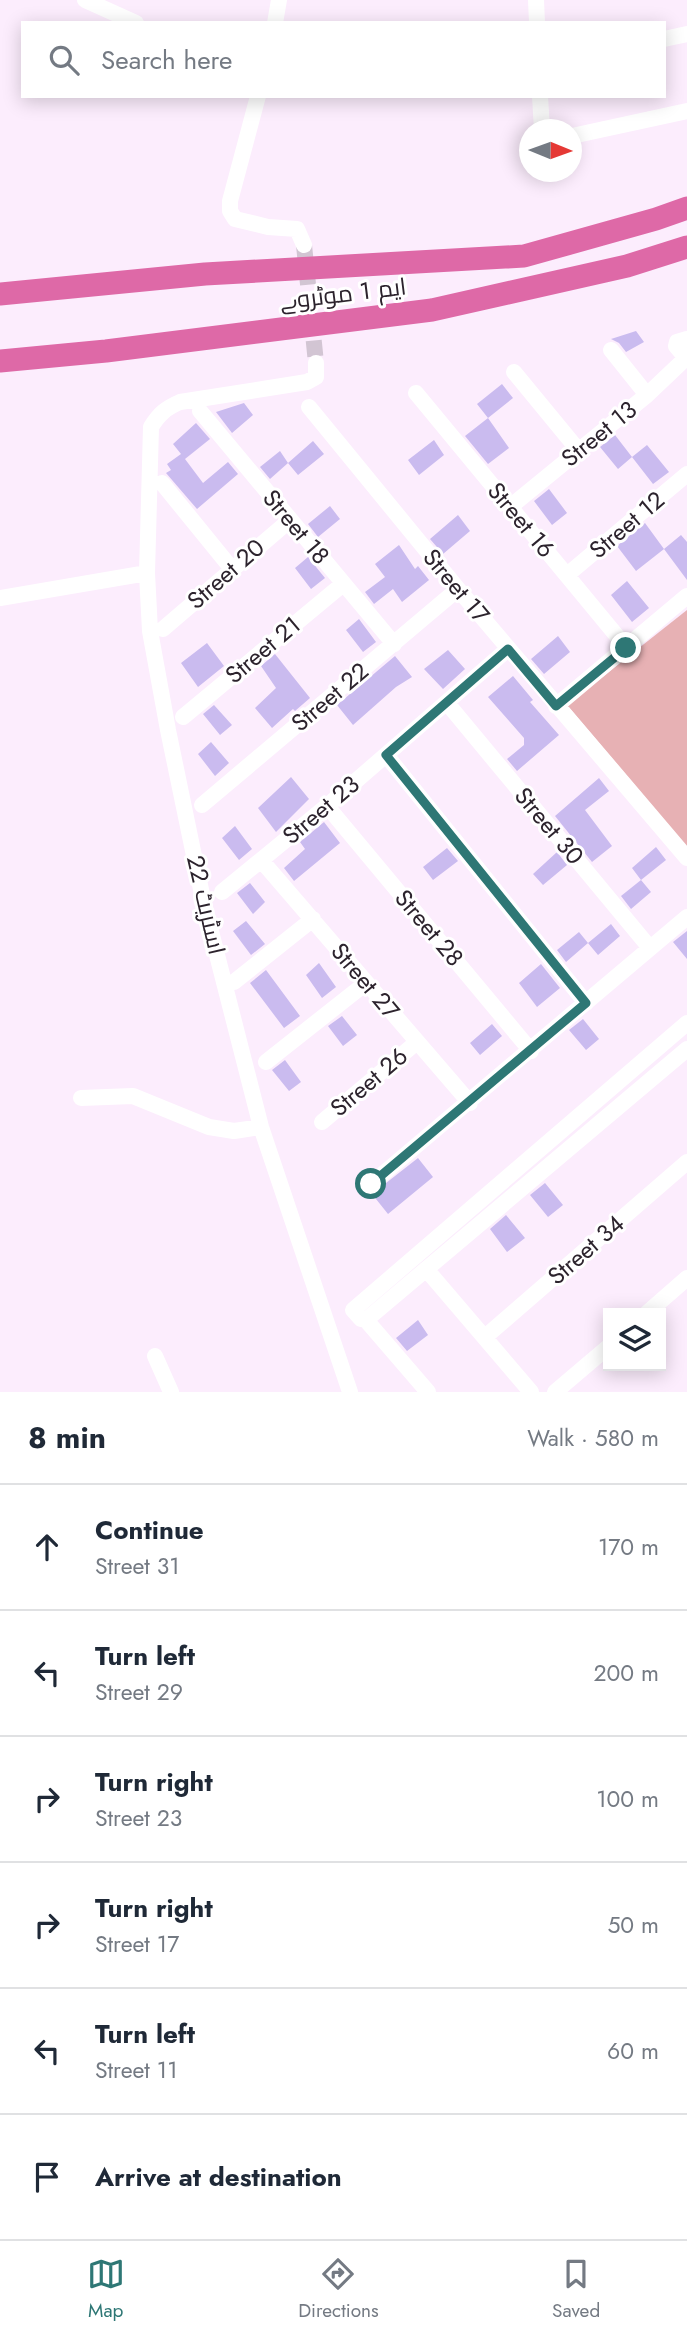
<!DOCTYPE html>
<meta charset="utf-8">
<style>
body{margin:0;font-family:Jost,Cairo,sans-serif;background:#f6f6f7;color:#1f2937}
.controls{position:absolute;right:21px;bottom:21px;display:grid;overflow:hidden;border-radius:0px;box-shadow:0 4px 18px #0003}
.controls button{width:63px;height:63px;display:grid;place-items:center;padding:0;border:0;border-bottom:2px solid #e0e1e3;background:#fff;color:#1f2937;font:35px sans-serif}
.compass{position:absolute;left:519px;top:119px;width:63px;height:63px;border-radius:50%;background:#fff;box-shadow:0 4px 18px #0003;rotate:91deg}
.stop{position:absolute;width:21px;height:21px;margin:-16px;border:5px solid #2e7775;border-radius:50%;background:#fff}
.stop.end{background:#2e7775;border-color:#fff;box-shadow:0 2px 7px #0008}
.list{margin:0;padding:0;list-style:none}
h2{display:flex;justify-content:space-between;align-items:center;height:91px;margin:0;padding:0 28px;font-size:30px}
h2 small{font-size:23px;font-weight:400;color:#747a83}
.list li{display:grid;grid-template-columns:46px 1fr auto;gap:21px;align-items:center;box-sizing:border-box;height:126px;padding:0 28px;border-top:2px solid #e0e1e3}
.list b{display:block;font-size:26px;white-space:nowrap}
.list p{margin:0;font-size:23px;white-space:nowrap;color:#747a83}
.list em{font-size:23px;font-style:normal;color:#747a83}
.icon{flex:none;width:38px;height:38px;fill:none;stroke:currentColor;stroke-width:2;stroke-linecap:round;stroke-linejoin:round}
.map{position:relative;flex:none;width:687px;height:1392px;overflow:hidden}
.search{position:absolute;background:#fff;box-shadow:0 4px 18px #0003;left:21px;right:21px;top:21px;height:77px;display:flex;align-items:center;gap:18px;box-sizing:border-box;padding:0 24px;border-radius:0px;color:#747a83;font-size:26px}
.sheet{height:847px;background:#fff}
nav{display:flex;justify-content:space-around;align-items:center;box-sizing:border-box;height:98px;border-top:2px solid #e0e1e3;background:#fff;font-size:19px;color:#747a83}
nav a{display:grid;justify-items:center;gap:4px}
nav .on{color:#2e7775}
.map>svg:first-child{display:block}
.green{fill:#e7b1b4}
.building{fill:#cabbef}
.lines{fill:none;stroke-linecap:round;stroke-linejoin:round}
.minor-tunnel{stroke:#d2c5d3;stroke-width:16;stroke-dasharray:16 8;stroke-linecap:butt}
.minor{stroke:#fff;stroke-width:16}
.highway{stroke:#de69a7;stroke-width:23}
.route{stroke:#2e7775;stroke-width:9}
.labels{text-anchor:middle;stroke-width:6;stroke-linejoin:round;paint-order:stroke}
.street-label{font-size:24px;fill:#2c232d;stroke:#fff}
</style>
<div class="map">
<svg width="687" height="1392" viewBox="0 0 687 1392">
<rect width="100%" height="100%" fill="#fcedfd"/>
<path class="green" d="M687,610V847L567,705Z"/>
<path class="building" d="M636,331L644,342L626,352L619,343L611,339Z
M502,384L513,398L488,418L477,404Z
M244,403L253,415L232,433L216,412Z
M488,418L509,448L488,464L465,436Z
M196,423L210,439L185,459L203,483L228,462L238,474L197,509L166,473L171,470L167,464L181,454L173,444Z
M615,435L632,457L618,469L600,447Z
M434,440L444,455L419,475L408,460Z
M313,441L324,454L298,475L288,463Z
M647,445L669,472L653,484L632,457Z
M280,451L288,463L270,479L260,467Z
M549,489L567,513L552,525L534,501Z
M330,506L340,519L318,537L308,524Z
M458,515L470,531L443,554L430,539Z
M645,523L664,549L636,571L617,546Z
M681,535L687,542V580L664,549Z
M399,545L415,569L418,566L429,580L402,602L393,589L374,604L365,592L385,577L375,564Z
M308,557L325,578L311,589L295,568Z
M627,581L649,608L632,622L611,595Z
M359,619L376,642L363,652L346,630Z
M558,636L570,652L544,674L531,659Z
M207,643L224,666L198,687L181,663Z
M448,650L465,669L443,689L424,669Z
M275,654L310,698L295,711L293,709L272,728L255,708L276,688L261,666Z
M395,656L412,677L396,687L353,725L337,705Z
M513,676L533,700L530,702L559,735L517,771L507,759L524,745V738L488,697Z
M214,705L232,725L220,735L203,714Z
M211,742L229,763L215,776L198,754Z
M291,777L309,799L276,832L258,808Z
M599,778L609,791L585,810L612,846L592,862L555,816Z
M324,822L340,843L294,881L284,868L305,849L300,842Z
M235,826L252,849L239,860L222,838Z
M656,847L666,860L641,880L632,868Z
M447,848L458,861L433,880L423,867Z
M557,852L567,865L543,885L533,874Z
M641,880L651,892L631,909L621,896Z
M250,883L265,902L253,914L237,893Z
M246,921L265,944L251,955L233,931Z
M611,924L620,936L598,955L588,943Z
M687,931V959L673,942Z
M579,932L588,943L566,962L557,950Z
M319,963L336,987L322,998L306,975Z
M541,964L560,988L537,1007L519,983Z
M266,970L300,1016L284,1028L250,983Z
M342,1016L357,1035L343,1046L328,1026Z
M583,1019L599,1039L586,1050L569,1030Z
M492,1024L502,1036L480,1055L470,1043Z
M285,1060L301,1082L289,1091L272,1070Z
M418,1158L433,1177L388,1214L372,1194Z
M545,1183L563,1205L548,1217L530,1195Z
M506,1215L525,1238L507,1252L490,1229Z
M418,1320L428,1335L407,1351L396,1338Z"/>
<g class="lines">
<path class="minor-tunnel" d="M304,245L316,363"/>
<path class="minor" d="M85,0L136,23
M536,0L537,23
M275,23L279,0
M664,39L687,34
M258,96L230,201V211L235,219L268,227L297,229L304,245
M540,96L542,130
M572,136L687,111
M687,339L677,342L676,346L687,359
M611,350L647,395
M316,363V377L307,382L180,402C166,408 159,414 151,427L147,573L150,631L168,730L204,904L261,1127L350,1392
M514,372L579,451
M416,393L626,647
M309,407L458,589L687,858
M200,411L394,644
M162,483L232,569
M510,507L647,395L686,358
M567,575L687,474
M0,598L147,573
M163,629L290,520
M447,703L650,948
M556,706L687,596
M183,717L343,584
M386,755L586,1003
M202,805L458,589
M327,806L531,1051
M261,860L470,1103
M222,892L327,806L508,649
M234,982L313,919
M687,1023L353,1310L361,1319L366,1320L687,1049
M266,1062L366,983
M81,1098L133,1096L209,1127L234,1131L261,1127
M322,1122L417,1042
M371,1184L687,917
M426,1269L531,1392
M647,1313L687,1278
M366,1320L428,1392
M485,1337L687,1162
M155,1356L171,1392
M555,1392L608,1347"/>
<path class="highway" d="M0,294L205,274L524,256L656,219L687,208
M0,361L106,351L432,310L627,266L687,247"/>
</g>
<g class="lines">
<path class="route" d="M371,1184L586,1003L386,755L508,649L556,706L626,648"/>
</g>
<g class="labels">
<g class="street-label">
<text transform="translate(343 294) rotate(-7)" y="8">ایم 1 موٹروے</text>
<text transform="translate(599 434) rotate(-39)" y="8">Street 13</text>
<text transform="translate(521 520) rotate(50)" y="8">Street 16</text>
<text transform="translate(627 525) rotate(-40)" y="8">Street 12</text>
<text transform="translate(296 527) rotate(50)" y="8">Street 18</text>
<text transform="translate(226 574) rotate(-41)" y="8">Street 20</text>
<text transform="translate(456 586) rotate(50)" y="8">Street 17</text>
<text transform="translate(263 650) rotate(-40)" y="8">Street 21</text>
<text transform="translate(330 697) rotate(-40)" y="8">Street 22</text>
<text transform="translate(321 810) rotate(-40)" y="8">Street 23</text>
<text transform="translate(549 826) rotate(50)" y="8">Street 30</text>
<text transform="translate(206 905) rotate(77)" y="8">اسٹریٹ 22</text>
<text transform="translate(429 928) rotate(50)" y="8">Street 28</text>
<text transform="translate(365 981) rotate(50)" y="8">Street 27</text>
<text transform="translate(369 1082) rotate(-40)" y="8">Street 26</text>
<text transform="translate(586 1250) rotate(-41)" y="8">Street 34</text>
</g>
</g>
</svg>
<div class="controls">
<button><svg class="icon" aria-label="layers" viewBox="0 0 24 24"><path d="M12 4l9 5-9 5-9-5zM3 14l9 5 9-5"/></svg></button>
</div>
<svg class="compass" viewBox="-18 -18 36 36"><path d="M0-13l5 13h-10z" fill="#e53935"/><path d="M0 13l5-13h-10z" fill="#747a83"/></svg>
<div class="stop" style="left:371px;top:1184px"></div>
<div class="stop end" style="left:626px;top:648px"></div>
<div class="search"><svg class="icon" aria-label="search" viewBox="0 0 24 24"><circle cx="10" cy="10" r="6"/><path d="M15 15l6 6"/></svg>Search here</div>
</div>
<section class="sheet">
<h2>8 min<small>Walk · 580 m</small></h2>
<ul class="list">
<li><svg class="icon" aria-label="ahead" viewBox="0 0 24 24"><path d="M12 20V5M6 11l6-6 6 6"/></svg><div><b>Continue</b><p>Street 31</p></div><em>170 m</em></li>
<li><svg class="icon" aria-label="left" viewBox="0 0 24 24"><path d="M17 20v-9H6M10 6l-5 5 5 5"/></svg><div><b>Turn left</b><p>Street 29</p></div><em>200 m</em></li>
<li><svg class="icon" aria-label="right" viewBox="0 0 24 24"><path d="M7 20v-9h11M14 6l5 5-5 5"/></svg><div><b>Turn right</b><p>Street 23</p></div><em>100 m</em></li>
<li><svg class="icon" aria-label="right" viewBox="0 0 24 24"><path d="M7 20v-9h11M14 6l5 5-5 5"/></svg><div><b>Turn right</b><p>Street 17</p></div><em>50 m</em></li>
<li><svg class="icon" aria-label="left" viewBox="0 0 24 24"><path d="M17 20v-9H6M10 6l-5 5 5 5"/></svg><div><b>Turn left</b><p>Street 11</p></div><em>60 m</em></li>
<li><svg class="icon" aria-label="arrive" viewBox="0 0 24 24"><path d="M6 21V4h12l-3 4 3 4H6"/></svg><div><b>Arrive at destination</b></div></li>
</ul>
</section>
<nav>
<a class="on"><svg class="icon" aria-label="map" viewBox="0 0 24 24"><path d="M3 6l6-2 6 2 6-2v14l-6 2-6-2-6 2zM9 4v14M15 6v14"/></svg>Map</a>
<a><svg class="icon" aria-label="directions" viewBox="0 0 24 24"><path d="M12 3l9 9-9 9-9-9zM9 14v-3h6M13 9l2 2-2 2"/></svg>Directions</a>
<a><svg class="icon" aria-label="saved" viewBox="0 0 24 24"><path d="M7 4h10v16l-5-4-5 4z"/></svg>Saved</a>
</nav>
